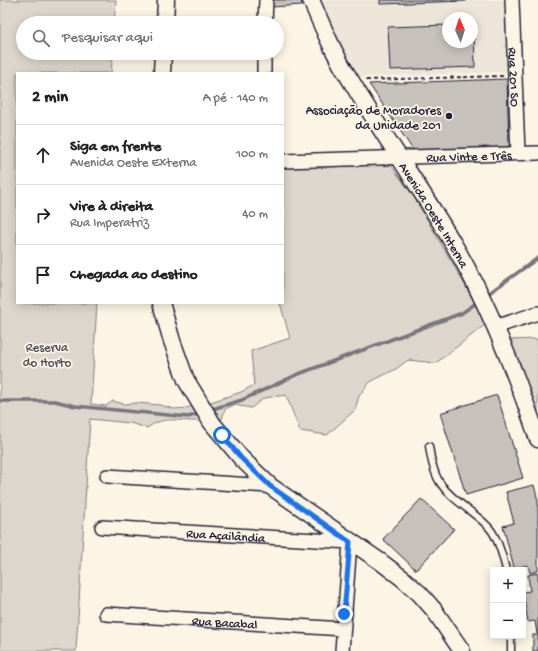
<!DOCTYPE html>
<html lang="pt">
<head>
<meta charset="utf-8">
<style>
  :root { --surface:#fff; --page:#f6f6f6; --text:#202124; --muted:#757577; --line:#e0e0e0 }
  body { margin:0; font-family:"Gochi Hand",sans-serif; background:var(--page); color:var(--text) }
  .controls { position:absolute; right:12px; bottom:12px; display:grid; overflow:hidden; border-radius:0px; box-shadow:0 2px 10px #0003 }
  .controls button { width:36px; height:36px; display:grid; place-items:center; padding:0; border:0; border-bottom:1px solid var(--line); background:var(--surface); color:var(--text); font:20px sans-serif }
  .compass { position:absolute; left:442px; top:12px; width:36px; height:36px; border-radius:50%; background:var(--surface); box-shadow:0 2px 10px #0003; rotate:357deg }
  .stop { position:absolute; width:12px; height:12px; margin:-9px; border:3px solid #1a73e8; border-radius:50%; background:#fff }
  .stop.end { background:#1a73e8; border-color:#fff; box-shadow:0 1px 4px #0008 }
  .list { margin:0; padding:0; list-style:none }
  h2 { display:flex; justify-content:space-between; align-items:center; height:52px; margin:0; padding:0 16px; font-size:17px }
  h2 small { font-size:13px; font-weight:400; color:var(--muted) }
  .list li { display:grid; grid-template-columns:26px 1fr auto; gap:12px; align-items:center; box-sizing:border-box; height:60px; padding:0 16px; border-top:1px solid var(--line) }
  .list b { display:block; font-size:15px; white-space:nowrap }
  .list p { margin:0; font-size:13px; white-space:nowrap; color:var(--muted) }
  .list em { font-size:13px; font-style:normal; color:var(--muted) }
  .icon { flex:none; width:22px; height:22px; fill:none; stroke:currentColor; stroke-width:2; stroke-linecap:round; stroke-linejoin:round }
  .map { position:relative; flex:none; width:538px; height:651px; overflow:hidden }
  .search { position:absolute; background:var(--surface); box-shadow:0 2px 10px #0003; left:16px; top:16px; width:268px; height:44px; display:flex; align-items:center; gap:10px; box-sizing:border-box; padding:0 14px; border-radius:22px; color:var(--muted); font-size:15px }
  .panel { position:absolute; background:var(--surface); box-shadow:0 2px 10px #0003; left:16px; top:72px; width:268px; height:232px; border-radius:0px }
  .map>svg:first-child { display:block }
</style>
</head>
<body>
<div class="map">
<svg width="538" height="651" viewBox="0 0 538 651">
  <rect width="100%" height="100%" fill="#fcf5e5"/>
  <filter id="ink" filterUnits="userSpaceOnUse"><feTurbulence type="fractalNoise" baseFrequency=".025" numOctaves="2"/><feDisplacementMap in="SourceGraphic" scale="8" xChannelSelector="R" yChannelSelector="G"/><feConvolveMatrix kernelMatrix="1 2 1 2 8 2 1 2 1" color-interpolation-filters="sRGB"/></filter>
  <g filter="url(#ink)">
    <!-- built -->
    <path fill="#ece5d8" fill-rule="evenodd" d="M319,0H505L509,72L355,77L328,24ZM448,18H472V42H448Z"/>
    <!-- green -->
    <g fill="#dcd6cc" stroke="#7f7c84">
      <path d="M0,0H116L114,23H23V53H113L111,73H17V303H97L91,404L106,406L113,401L124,404L137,403L160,405L174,409L186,408L214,401L241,392L254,385L251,351L290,338L280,303H283V168L390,164L414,197L465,285L486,324L436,363L408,360L396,369L370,382L359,396L355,410L327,435L300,431L286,395L264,398L251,408L234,405L225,409L222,419C211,420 200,421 190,421C171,420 163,417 147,428L130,423L90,419L76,651H0Z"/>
      <polygon points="538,339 538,416 529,390 508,340"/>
    </g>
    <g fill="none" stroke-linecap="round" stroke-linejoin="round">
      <!-- stream -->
      <g stroke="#78757e" stroke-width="3.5">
        <polyline points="485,296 538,258"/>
        <polyline points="0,401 55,401 75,406 188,417 202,413"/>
        <polyline points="209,410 242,400 296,375 462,313 479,301"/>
      </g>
    </g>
    <!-- building -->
    <g fill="#c6c1bb" stroke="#22223b">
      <polygon points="271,0 301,0 302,5 271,7"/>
      <polygon points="380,0 466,0 466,1 380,4"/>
      <polygon points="448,25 448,42 472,42 472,25 474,25 475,67 390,70 388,27"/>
      <polygon points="507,79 509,147 413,150 369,84"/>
      <polygon points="497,395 523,478 466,495 440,413"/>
      <polygon points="534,485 538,501 538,571 530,573 528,565 514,568 503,526 514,523 506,492"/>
      <polygon points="421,499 454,529 416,570 383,539"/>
      <polygon points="538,573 538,634 537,634 535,621 528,622 523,592 530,591 528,575"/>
      <rect x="533" y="635" width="5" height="16"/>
    </g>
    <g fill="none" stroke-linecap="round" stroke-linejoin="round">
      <defs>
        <g id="service">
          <path d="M429,446C434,483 442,489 470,511C477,517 485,522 491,530C499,541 503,557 506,570"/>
          <polyline points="511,636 511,651"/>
        </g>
        <g id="minor">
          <path id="s1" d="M512,0L518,153"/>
          <polyline points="265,23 266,0"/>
          <polyline points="264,73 264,53"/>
          <path id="s2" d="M283,161L538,153"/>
          <polyline points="495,327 538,313"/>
          <polyline points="107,476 270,486"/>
          <path id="s3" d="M102,527L350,542L342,651"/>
          <path id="s4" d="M106,614L343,629"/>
        </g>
        <g id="tertiary">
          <path id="s5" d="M311,0C323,28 335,56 351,81C384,137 422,189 454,245C489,304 516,374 538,439"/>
          <polyline points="165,23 166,0"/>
          <polyline points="162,73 163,53"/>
          <polyline points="161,303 172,341 186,380 212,423 242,459 270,486 381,562 402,578 420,594 434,610 462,651"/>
        </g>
      </defs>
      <!-- service casing -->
      <use href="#service" stroke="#22223b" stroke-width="9"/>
      <!-- minor casing -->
      <use href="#minor" stroke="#22223b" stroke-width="16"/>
      <!-- tertiary casing -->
      <use href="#tertiary" stroke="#22223b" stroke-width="19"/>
      <!-- path -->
      <polyline stroke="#22223b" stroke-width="2" stroke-dasharray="4 3" stroke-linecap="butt" points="366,80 503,76"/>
      <!-- service -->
      <use href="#service" stroke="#fcf5e5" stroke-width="6"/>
      <!-- minor -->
      <use href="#minor" stroke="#fcf5e5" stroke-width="13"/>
      <!-- tertiary -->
      <use href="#tertiary" stroke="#fcf5e5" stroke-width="16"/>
    </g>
  </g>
  <g fill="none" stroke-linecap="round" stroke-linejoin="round" filter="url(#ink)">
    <!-- route -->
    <polyline stroke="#1a73e8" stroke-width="5" points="222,435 242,459 270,486 350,542 344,614"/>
  </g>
  <!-- markers -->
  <circle fill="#22223b" stroke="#fcf5e5" stroke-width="1.5" cx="449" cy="116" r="4"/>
  <g text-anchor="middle" stroke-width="3.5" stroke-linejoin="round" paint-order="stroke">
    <!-- street labels -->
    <g font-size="13" fill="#22223b" stroke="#fcf5e5">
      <text dy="5" stroke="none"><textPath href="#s1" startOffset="77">Rua 201 SO</textPath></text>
      <text dy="5" stroke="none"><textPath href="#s2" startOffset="186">Rua Vinte e Três</textPath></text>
      <text dy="5" stroke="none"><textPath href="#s5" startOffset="248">Avenida Oeste Interna</textPath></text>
      <text dy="5" stroke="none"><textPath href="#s3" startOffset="124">Rua Açailândia</textPath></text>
      <text dy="5" stroke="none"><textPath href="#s4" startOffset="119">Rua Bacabal</textPath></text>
    </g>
    <!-- poi labels -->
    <g font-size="13" fill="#22223b" stroke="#fcf5e5" text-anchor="end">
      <text x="441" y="114">Associação de Moradores<tspan x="441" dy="15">da Unidade 201</tspan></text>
    </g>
    <!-- park labels -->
    <g font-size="13" fill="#504f5f" stroke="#fcf5e5">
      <text x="47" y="351">Reserva<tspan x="47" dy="15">do Horto</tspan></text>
    </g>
  </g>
</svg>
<div class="controls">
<button>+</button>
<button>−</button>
</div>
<svg class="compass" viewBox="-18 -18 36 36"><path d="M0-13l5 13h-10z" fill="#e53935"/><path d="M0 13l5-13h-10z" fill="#757577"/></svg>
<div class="stop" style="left:222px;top:435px"></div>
<div class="stop end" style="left:344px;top:614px"></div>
<div class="search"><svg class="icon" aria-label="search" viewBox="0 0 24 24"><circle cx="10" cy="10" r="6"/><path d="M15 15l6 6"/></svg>Pesquisar aqui</div>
<section class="panel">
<h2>2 min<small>A pé · 140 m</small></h2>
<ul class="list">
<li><svg class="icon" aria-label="ahead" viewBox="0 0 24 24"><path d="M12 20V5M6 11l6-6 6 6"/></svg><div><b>Siga em frente</b><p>Avenida Oeste Externa</p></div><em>100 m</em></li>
<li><svg class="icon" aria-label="right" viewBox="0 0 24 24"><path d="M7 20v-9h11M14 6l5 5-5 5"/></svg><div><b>Vire à direita</b><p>Rua Imperatriz</p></div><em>40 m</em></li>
<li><svg class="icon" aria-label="arrive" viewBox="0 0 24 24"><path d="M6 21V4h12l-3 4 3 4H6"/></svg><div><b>Chegada ao destino</b></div></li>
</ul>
</section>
</div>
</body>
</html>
